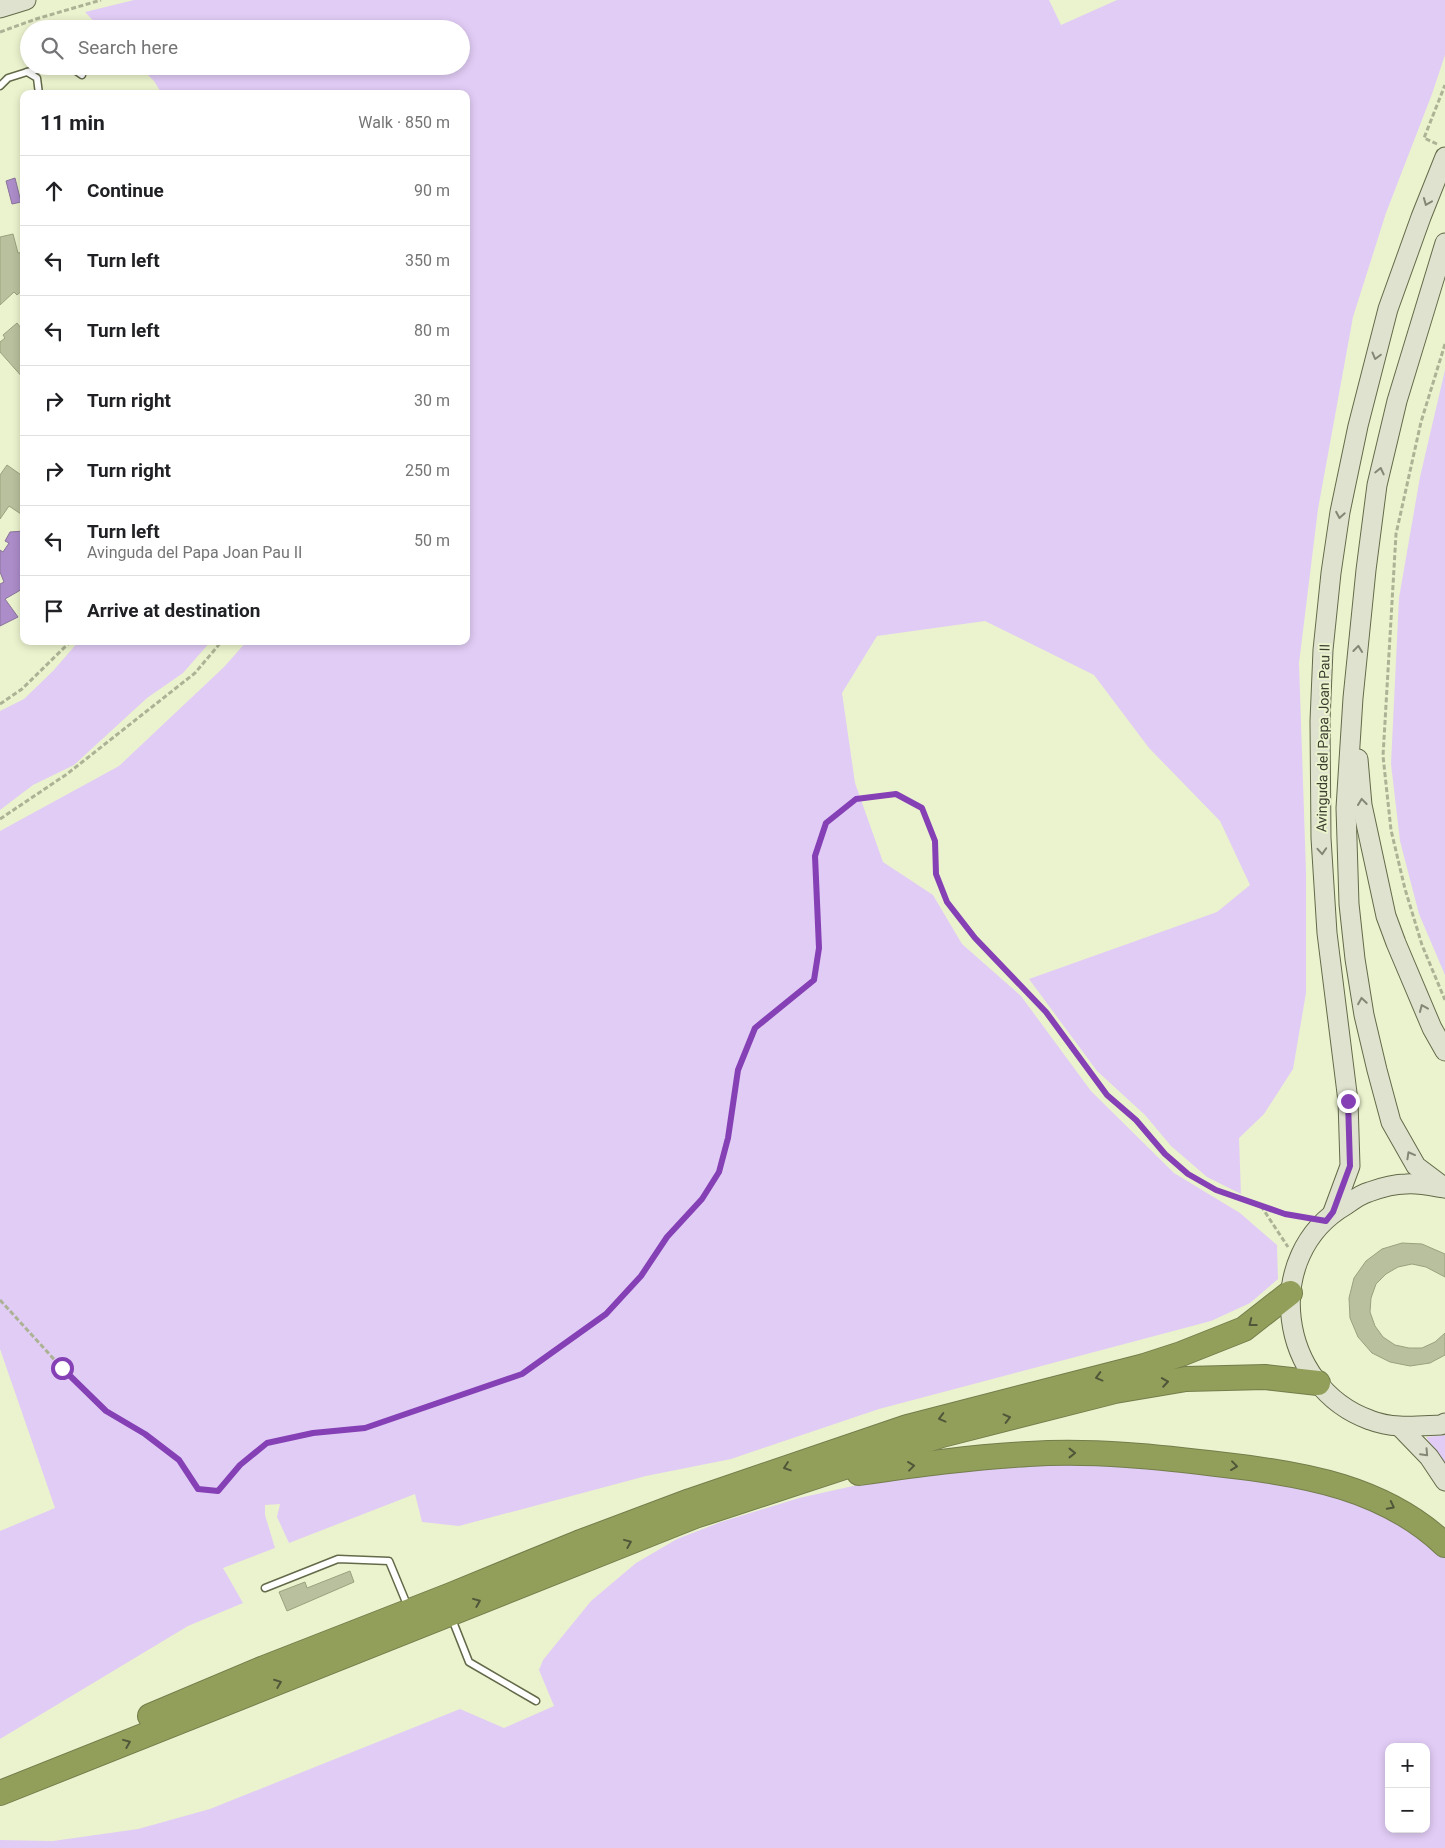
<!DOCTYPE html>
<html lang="en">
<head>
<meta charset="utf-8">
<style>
  :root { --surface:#fff; --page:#f2f2f2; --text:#202124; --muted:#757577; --line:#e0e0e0 }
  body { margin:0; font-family:Roboto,sans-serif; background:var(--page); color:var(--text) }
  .controls { position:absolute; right:15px; bottom:15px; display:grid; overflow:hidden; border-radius:10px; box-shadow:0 2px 8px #0003 }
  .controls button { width:45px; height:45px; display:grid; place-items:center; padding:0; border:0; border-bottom:1px solid var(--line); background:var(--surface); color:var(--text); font:25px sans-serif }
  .stop { position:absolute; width:15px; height:15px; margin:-11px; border:4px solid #8440b4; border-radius:50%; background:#fff }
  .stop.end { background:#8440b4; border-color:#fff; box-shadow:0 1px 5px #0008 }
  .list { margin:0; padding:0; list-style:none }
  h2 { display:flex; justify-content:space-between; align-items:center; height:65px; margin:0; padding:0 20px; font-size:21px }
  h2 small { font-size:16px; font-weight:400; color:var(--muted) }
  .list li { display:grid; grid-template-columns:32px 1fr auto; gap:15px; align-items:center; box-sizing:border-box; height:70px; padding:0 20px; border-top:1px solid var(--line) }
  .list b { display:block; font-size:19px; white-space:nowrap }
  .list p { margin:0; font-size:16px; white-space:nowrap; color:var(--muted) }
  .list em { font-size:16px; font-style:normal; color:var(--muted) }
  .icon { flex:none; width:28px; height:28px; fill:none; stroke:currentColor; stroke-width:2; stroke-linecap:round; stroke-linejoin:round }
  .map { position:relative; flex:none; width:1445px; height:1848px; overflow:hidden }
  .search { position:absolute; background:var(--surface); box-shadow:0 2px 8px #0003; left:20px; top:20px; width:450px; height:55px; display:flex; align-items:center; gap:12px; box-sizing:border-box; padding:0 18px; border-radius:28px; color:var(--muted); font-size:19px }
  .panel { position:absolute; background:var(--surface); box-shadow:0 2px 8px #0003; left:20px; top:90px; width:450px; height:555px; border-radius:10px }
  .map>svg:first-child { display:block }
</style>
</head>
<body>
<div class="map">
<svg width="1445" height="1848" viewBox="0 0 1445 1848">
  <rect width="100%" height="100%" fill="#ebf3ce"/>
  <!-- green -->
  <g fill="#e1ccf5" fill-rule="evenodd">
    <polygon points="134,0 1049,0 1061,25 1117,0 1445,0 1445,55 1432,94 1386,213 1353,317 1318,509 1299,663 1306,872 1306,993 1293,1069 1264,1114 1239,1138 1241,1194 1207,1177 1171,1146 1145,1115 1097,1071 1029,979 1217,912 1250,885 1220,821 1149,748 1094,675 985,621 877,636 842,693 855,783 883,862 933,895 962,944 1021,996 1091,1091 1174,1173 1240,1213 1277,1245 1278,1279 1250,1303 1211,1321 879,1409 731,1459 646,1476 459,1526 422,1522 415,1494 289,1543 277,1517 280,1504 265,1505 265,1515 275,1548 223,1568 243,1603 188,1626 0,1739 0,1531 55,1508 0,1349 0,831 119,766 224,667 247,641 466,641 466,94 162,94 154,81 139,66 461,66 461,29 101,29 85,12"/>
    <polygon points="1445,370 1445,975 1419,914 1400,841 1391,764 1399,598 1420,477"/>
    <polygon points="79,641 211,641 183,673 147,698 74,765 33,785 0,810 0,711 24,699 53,671"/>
    <polygon points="1445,1435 1445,1467 1426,1437"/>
    <path d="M1030,1462L1189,1468L1341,1495L1373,1507L1424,1537L1445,1558V1848H0V1840L53,1841L138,1829L210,1809L460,1709L504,1728L554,1706L539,1670L543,1660L591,1601L636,1563L677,1539L721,1522L799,1498L862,1484ZM1389,1747H1426V1829H1389Z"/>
  </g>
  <!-- water -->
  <g fill="#ac8cc9" stroke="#8a749a">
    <polygon points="15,178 21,202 12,204 6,181"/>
    <polygon points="24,531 24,550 21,551 24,556 24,588 5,599 18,617 0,626 0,584 4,582 0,572 0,550 3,552 9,543 5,541 10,532"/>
  </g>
  <!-- building -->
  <g fill="#b9c09d" stroke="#9aa17e">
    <polygon points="13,234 18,253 24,252 24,289 17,295 14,292 0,305 0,237"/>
    <polygon points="17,323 24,332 24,379 0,352 0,342 5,338 3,335"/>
    <polygon points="7,465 24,477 24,516 9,506 0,519 0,475"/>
    <polygon points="1402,1243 1422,1244 1445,1254 1445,1277 1426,1267 1412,1264 1398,1267 1386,1274 1376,1284 1371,1298 1370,1312 1375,1326 1383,1337 1395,1345 1409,1348 1422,1348 1435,1342 1445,1333 1445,1355 1430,1363 1410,1366 1390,1362 1372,1353 1358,1337 1350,1318 1349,1298 1354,1278 1366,1261 1382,1249"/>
    <polygon points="350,1571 354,1582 287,1611 279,1592 305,1582 307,1588"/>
  </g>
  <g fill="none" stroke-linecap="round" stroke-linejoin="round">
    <defs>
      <g id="lane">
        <polyline points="63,66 72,68 82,75"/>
        <polyline points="27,72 54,66"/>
        <polyline points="0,86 8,78 27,72 37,78 39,94"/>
        <polyline points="265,1588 338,1559 389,1561 408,1607"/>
        <polyline points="452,1619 469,1662 536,1701"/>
      </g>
      <g id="secondary">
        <polyline points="0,8 26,0"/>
        <polyline points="1358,759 1362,805 1386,916 1396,943 1432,1028 1445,1051"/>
        <path d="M1444,1188C1432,1186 1418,1183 1406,1184C1395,1184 1380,1188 1369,1192C1361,1194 1353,1200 1346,1205C1260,1255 1278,1387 1370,1420C1393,1429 1416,1426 1441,1425L1445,1423"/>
        <polyline points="1445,1188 1416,1166 1391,1122 1377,1070 1364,1015 1355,959 1349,904 1346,808 1353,698 1366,570 1377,485 1397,401 1445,243"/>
        <polyline points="1333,1212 1350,1166 1348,1101 1327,933 1321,838 1320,721 1323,650 1331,573 1340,512 1358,426 1388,309 1421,217 1445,157"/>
        <polyline points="1401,1428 1429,1457 1445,1481"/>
      </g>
      <g id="highway">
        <path d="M859,1473C915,1465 972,1457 1029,1454C1094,1450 1160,1457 1225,1465C1305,1474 1385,1488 1445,1545"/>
        <polyline points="150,1716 264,1668 451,1595 578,1543 690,1501 907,1427 1144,1366 1181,1354 1244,1329 1290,1293"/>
        <polyline points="0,1793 695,1516 942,1435 1115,1391 1186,1379 1265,1377 1318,1383"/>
      </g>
    </defs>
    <!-- lane casing -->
    <use href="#lane" stroke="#636a49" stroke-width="9"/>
    <!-- secondary casing -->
    <use href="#secondary" stroke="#636a49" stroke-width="21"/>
    <!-- highway casing -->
    <use href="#highway" stroke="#737d4b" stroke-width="26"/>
    <!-- path -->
    <g stroke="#acb295" stroke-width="3" stroke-dasharray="5 2.5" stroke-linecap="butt">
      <polyline points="0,32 36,19 101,0"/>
      <polyline points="1437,144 1424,138 1445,85"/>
      <polyline points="1445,344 1421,422 1396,534 1383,756 1391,830 1405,889 1422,945 1445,1000"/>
      <polyline points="0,704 22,689 71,641"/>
      <polyline points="0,819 67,774 195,673 222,641"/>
      <polyline points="1261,1206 1288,1247"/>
      <polyline points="0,1300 62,1368 106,1411 145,1434 179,1460 198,1489 218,1491 240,1465 267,1443 313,1433 365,1428 522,1374 606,1314 641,1276 667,1237 702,1199 719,1172 727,1138 738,1070 755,1028 814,980 819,948 815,855 826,823 856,799 896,794 922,808 935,841 936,874 947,902 975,938 1046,1013 1107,1095 1136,1120 1165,1154 1188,1174 1217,1190 1285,1214 1305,1217"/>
    </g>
    <!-- lane -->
    <use href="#lane" stroke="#fff" stroke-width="6"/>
    <!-- secondary -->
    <use href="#secondary" stroke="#dee2ce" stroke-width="19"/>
    <!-- highway -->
    <use href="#highway" stroke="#929f5a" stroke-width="24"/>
  </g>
  <!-- one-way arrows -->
  <defs><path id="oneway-chevron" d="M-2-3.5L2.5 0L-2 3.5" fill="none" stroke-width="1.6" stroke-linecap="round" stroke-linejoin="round" transform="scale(1.25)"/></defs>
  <g stroke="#848776">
    <use href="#oneway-chevron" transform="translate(1427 202) rotate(112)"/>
    <use href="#oneway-chevron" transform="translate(1376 356) rotate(105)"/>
    <use href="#oneway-chevron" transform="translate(1380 471) rotate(-77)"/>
    <use href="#oneway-chevron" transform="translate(1340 515) rotate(100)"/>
    <use href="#oneway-chevron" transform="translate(1358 649) rotate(-84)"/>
    <use href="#oneway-chevron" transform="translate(1362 802) rotate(-97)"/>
    <use href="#oneway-chevron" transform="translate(1322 851) rotate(86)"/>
    <use href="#oneway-chevron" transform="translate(1362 1001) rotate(-99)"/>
    <use href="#oneway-chevron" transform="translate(1423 1008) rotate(-113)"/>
    <use href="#oneway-chevron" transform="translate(1410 1155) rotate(-119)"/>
    <use href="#oneway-chevron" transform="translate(1425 1453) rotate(47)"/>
  </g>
  <g stroke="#505639">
    <use href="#oneway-chevron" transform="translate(1252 1323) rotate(142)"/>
    <use href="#oneway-chevron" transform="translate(1099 1377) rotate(165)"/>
    <use href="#oneway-chevron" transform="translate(1165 1382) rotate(-9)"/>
    <use href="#oneway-chevron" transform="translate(942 1418) rotate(165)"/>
    <use href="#oneway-chevron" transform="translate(1007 1418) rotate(-14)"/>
    <use href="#oneway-chevron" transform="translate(1072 1453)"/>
    <use href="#oneway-chevron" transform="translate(911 1466) rotate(-7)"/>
    <use href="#oneway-chevron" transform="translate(1234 1466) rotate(7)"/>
    <use href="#oneway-chevron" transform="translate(787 1467) rotate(161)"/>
    <use href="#oneway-chevron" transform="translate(1391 1506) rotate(27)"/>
    <use href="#oneway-chevron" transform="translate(628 1543) rotate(-22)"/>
    <use href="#oneway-chevron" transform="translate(477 1602) rotate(-22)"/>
    <use href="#oneway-chevron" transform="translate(278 1683) rotate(-21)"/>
    <use href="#oneway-chevron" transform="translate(127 1743) rotate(-22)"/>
  </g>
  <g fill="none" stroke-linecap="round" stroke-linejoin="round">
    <!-- route -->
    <polyline stroke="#8440b4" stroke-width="6" points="62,1368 106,1411 145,1434 179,1460 198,1489 218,1491 240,1465 267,1443 313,1433 365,1428 522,1374 606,1314 641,1276 667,1237 702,1199 719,1172 728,1138 738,1070 755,1028 814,980 819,948 815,856 826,823 856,799 896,794 922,808 935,841 936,874 947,902 975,938 1046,1012 1107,1095 1136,1120 1165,1154 1188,1174 1216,1190 1285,1214 1326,1221 1333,1212 1350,1166 1348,1101"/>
  </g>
  <g text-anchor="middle" stroke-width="4" stroke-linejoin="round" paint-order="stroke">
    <!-- street labels -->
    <g font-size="14" fill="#3a3d2e" stroke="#ebf3ce">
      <text transform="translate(1323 738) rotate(-89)" y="5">Avinguda del Papa Joan Pau II</text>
    </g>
  </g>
</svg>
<div class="controls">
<button>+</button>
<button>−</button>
</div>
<div class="stop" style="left:62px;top:1368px"></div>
<div class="stop end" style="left:1348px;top:1101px"></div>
<div class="search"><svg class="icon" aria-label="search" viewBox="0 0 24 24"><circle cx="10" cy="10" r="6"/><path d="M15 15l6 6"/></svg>Search here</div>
<section class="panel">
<h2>11 min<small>Walk · 850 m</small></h2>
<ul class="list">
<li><svg class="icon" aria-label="ahead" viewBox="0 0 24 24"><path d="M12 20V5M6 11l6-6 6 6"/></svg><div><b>Continue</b></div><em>90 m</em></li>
<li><svg class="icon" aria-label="left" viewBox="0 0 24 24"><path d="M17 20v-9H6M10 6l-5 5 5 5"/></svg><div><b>Turn left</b></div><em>350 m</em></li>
<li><svg class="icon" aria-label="left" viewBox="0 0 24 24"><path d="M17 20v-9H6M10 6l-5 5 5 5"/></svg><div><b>Turn left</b></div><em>80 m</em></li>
<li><svg class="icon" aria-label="right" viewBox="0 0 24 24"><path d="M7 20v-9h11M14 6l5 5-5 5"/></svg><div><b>Turn right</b></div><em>30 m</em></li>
<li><svg class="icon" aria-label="right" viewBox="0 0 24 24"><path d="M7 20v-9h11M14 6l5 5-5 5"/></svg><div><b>Turn right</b></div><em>250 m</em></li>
<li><svg class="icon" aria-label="left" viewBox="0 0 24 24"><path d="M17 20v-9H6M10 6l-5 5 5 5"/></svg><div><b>Turn left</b><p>Avinguda del Papa Joan Pau II</p></div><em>50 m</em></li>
<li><svg class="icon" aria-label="arrive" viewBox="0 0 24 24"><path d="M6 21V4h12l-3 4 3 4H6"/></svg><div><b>Arrive at destination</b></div></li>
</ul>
</section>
</div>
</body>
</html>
